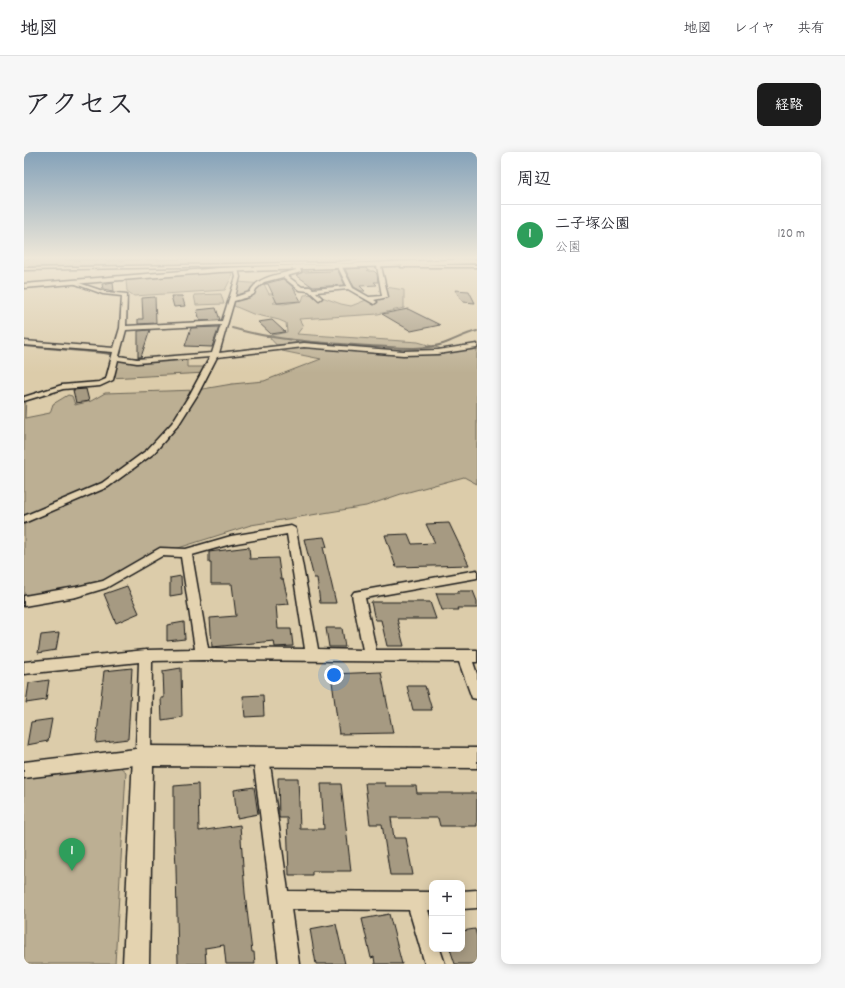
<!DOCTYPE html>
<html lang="ja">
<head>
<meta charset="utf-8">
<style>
  :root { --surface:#fff; --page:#f7f7f7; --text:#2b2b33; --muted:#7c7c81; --line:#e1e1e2; --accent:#1c1c1c }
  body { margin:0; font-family:Dekko,"Klee One",sans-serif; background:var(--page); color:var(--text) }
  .controls { position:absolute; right:12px; bottom:12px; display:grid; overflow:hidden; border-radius:8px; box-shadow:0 2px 10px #0003 }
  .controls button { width:36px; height:36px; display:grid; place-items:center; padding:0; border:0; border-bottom:1px solid var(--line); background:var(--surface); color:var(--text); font:20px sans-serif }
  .you { position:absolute; left:310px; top:523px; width:14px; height:14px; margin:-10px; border:3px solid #fff; border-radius:50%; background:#1a73e8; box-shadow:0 0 0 6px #1a73e833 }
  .badge { display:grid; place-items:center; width:26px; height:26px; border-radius:50%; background:var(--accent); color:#fff; font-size:13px; font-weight:700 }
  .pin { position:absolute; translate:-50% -33px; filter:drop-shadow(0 1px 2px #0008) }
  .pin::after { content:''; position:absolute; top:21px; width:14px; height:12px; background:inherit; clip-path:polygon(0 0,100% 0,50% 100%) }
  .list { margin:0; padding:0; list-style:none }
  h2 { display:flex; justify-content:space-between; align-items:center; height:52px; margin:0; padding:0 16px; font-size:17px }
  h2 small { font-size:13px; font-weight:400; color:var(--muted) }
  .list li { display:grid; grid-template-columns:26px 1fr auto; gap:12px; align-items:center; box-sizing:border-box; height:60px; padding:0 16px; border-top:1px solid var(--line) }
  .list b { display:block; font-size:15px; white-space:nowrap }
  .list p { margin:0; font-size:13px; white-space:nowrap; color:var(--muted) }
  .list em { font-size:13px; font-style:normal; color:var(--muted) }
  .map { position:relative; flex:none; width:453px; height:812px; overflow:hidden; border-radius:8px }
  header { display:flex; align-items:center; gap:24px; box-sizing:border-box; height:56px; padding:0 20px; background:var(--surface); border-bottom:1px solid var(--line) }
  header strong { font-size:19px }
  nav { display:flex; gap:22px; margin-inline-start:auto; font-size:14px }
  .intro { display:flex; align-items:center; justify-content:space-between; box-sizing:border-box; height:96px; padding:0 24px }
  h1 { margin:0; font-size:28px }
  .button { padding:10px 18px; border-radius:8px; background:var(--accent); color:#fff; font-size:14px; font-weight:700 }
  main { display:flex; gap:24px; padding:0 24px }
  aside { flex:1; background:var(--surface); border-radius:8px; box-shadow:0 2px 10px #0003 }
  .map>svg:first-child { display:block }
</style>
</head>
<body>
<header>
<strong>地図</strong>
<nav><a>地図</a><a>レイヤ</a><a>共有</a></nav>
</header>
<div class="intro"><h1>アクセス</h1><a class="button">経路</a></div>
<main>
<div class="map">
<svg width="453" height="812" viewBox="0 0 453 812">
  <rect width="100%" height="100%" fill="#dcccaa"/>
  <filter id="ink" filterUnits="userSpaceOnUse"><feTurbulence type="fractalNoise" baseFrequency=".025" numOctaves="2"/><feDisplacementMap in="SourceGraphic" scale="8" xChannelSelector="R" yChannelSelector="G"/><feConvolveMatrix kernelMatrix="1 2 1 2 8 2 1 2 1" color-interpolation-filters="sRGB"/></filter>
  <g filter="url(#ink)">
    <!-- green -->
    <g fill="#bcaf93" stroke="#6c6658">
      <polygon points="0,107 387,107 312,111 0,116"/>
      <polygon points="196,120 208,120 207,126 201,138 110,144 103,139 102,128"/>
      <polygon points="287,128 293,138 277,137 266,139 249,151 260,152 278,149 280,143 290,142 317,152 327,154 345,147 361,145 359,136 362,135 380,138 380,156 354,162 275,167 279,174 273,182 394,190 425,199 453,195 453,332 440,325 377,342 342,354 227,373 129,404 66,436 0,447 0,247 2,246 1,266 26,261 29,252 44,243 48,244 51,253 67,249 81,241 173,238 208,232 240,229 297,207 258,199 244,184 263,180 262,171 255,168 229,162 210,154 209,149 220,145 210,147 213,130 240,132 245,142 259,141 259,137 286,133"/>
      <polygon points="197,142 200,152 172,153 170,143"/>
      <polygon points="94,206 110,209 163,206 163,215 185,215 182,221 85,226"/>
      <polygon points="96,615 102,620 91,812 0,812 0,626"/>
    </g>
    <!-- water -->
    <polygon fill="#908672" stroke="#625c50" points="0,107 173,107 82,109"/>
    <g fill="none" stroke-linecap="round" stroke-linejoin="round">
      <!-- stream -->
      <g stroke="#625c50" stroke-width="2">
        <path d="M208,176C253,189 300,191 346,194C369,195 397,199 419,192C431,188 440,182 453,179"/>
        <polyline points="0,194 80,201 102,205"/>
        <polyline points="192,201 282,190"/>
        <polyline points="108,206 124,206"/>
      </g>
    </g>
    <!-- building -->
    <g fill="#a69a82" stroke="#1c1c1c">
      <polygon points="342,116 344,119 350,119 353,122 354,130 350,130 353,133 336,134 341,139 337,139 330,135 321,117"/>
      <polygon points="313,117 321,133 289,135 272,123 278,120 308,119 307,118"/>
      <polygon points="259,127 268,134 277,149 253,151 244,132 240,132"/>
      <polygon points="89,130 90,139 79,137 78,132"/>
      <polygon points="431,138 445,139 451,151 439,150"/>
      <polygon points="147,144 158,144 161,154 150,155"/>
      <polygon points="131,145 132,171 114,172 114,167 119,167 118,146"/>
      <polygon points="192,156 196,168 176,169 173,158"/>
      <polygon points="384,157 416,173 387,179 358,162"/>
      <polygon points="248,168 261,180 247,182 234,170"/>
      <polygon points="195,175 188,195 161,194 167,176"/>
      <polygon points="126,178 117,205 114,205 114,179"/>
      <polygon points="62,237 65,249 52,251 49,238"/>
      <polygon points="425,371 445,413 372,415 361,383 384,382 388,392 411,391 402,372"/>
      <polygon points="300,385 303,395 299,395 312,451 296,451 293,426 290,426 280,387"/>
      <polygon points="225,395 226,407 254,406 257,427 259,427 265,452 252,453 254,477 267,477 269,494 251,495 250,489 188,495 186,466 212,464 208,432 187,432 187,411 185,411 185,400"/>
      <polygon points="157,424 158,442 146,444 146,426"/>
      <polygon points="103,434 115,461 92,471 80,442"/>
      <polygon points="434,439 449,439 453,449 453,456 433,456 434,458 418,458 412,441 435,441"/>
      <polygon points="347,450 406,450 412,467 373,467 380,494 363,494 357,468 351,468"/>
      <polygon points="160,470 161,487 143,489 143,473"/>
      <polygon points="302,476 318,476 321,495 305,495"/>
      <polygon points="35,481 32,498 14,501 17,483"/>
      <polygon points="108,516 104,587 72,591 80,519"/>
      <polygon points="157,516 158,565 138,568 137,546 140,546 139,519"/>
      <polygon points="357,520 369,581 315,582 307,522"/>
      <polygon points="25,528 22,548 2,551 5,531"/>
      <polygon points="383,534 401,534 408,558 389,558"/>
      <polygon points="239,543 240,564 221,565 219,544"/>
      <polygon points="28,567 24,589 3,593 7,570"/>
      <polygon points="254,626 274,626 276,677 300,677 297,632 317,632 327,719 288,719 288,723 265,723 263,666 255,666"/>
      <polygon points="341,631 361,631 361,634 392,634 393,641 453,641 453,674 416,674 414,666 367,666 370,686 382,686 389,723 366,723 358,672 346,672"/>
      <polygon points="174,632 175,679 216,673 221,741 228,800 230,800 231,812 202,812 200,793 181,796 182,812 154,812 152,715 150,677 150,634"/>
      <polygon points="230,635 234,662 213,666 210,638"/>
      <polygon points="365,762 378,812 351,812 350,805 347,806 338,767"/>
      <polygon points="312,772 321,812 292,812 286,777"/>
      <polygon points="451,777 453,785 453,812 431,812 426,797 438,797 438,779"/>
    </g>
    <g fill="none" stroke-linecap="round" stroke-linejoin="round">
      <defs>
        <g id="minor">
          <polygon points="358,107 391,107 309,112 0,118 0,116 309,110"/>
          <path d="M355,113L357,114L364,145L350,148L353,150L350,152L324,137L292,140L298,146L295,148L285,139L275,138L259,125L240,130L232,137L230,142L225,145L210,149L195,201L280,191L379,199L414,198L453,192V196L414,202L379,203L280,195L193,205L174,242L155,272L129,302L84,335L0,371V364L78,331L123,298L148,271L166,242L186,205L113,211L94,208L89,228L76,234L39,237L0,249V245L38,233L75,230L82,227L89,200L0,193V189L90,196L96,176L98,144L79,142L49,131V129L82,140L103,142L102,174L198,169L212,125L210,117H214L216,125L211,145L226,140C233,124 257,122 272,118V116L274,115L276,116L277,120L263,124L278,135H286L289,137L323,134L314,115L316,114L318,115L329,136L345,145L358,144L353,114ZM197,173L188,201L113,207L95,204L102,178Z"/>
          <polygon points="379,113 453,113 453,115 377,115"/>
          <path d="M267,374L271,376L272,378L294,497L339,498L328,443L330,440L453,418V426L341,446L352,498H453V510H449L453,522V547L448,546L435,510L178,508L128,509L127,604L124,609L119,612L0,626V610L112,597L115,510L0,522V510L122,498L171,497L157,405L138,404L82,436L52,445L0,454V444L52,435L79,429L136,396L162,397L207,384ZM263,382L281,497L184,496L168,403L207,392Z"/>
          <polygon points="237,597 242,600 245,605 264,739 408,740 408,758 404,758 408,771 408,797 416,797 421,812 401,812 385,758 267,757 275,812 255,812 229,605 232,600"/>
          <polygon points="453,738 453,756 438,757 438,739"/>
        </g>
        <g id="tertiary">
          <polygon points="453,107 453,111 195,120 0,136 0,132 195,116"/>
          <polygon points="119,594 453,596 453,616 129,614 125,812 99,812 109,604 112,597"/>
        </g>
      </defs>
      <!-- minor casing -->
      <use href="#minor" stroke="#1c1c1c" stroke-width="3"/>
      <!-- tertiary casing -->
      <use href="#tertiary" stroke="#1c1c1c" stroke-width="3"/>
      <!-- minor -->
      <use href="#minor" fill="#e4d3b0" fill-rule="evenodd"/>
      <!-- tertiary -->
      <use href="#tertiary" fill="#e4d3b0" fill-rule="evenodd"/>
    </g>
  </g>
  <!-- sky -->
  <linearGradient id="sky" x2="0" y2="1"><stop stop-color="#85a2b9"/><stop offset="0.48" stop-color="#efe8d9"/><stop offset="1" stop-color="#efe8d9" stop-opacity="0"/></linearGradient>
  <rect width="453" height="221" fill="url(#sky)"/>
</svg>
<div class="controls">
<button>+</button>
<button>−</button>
</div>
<div class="you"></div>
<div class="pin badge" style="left:48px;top:719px;background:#2e9e5b">1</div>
</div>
<aside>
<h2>周辺<small></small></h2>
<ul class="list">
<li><span class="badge" style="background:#2e9e5b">1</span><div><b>二子塚公園</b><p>公園</p></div><em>120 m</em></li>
</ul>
</aside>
</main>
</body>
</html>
